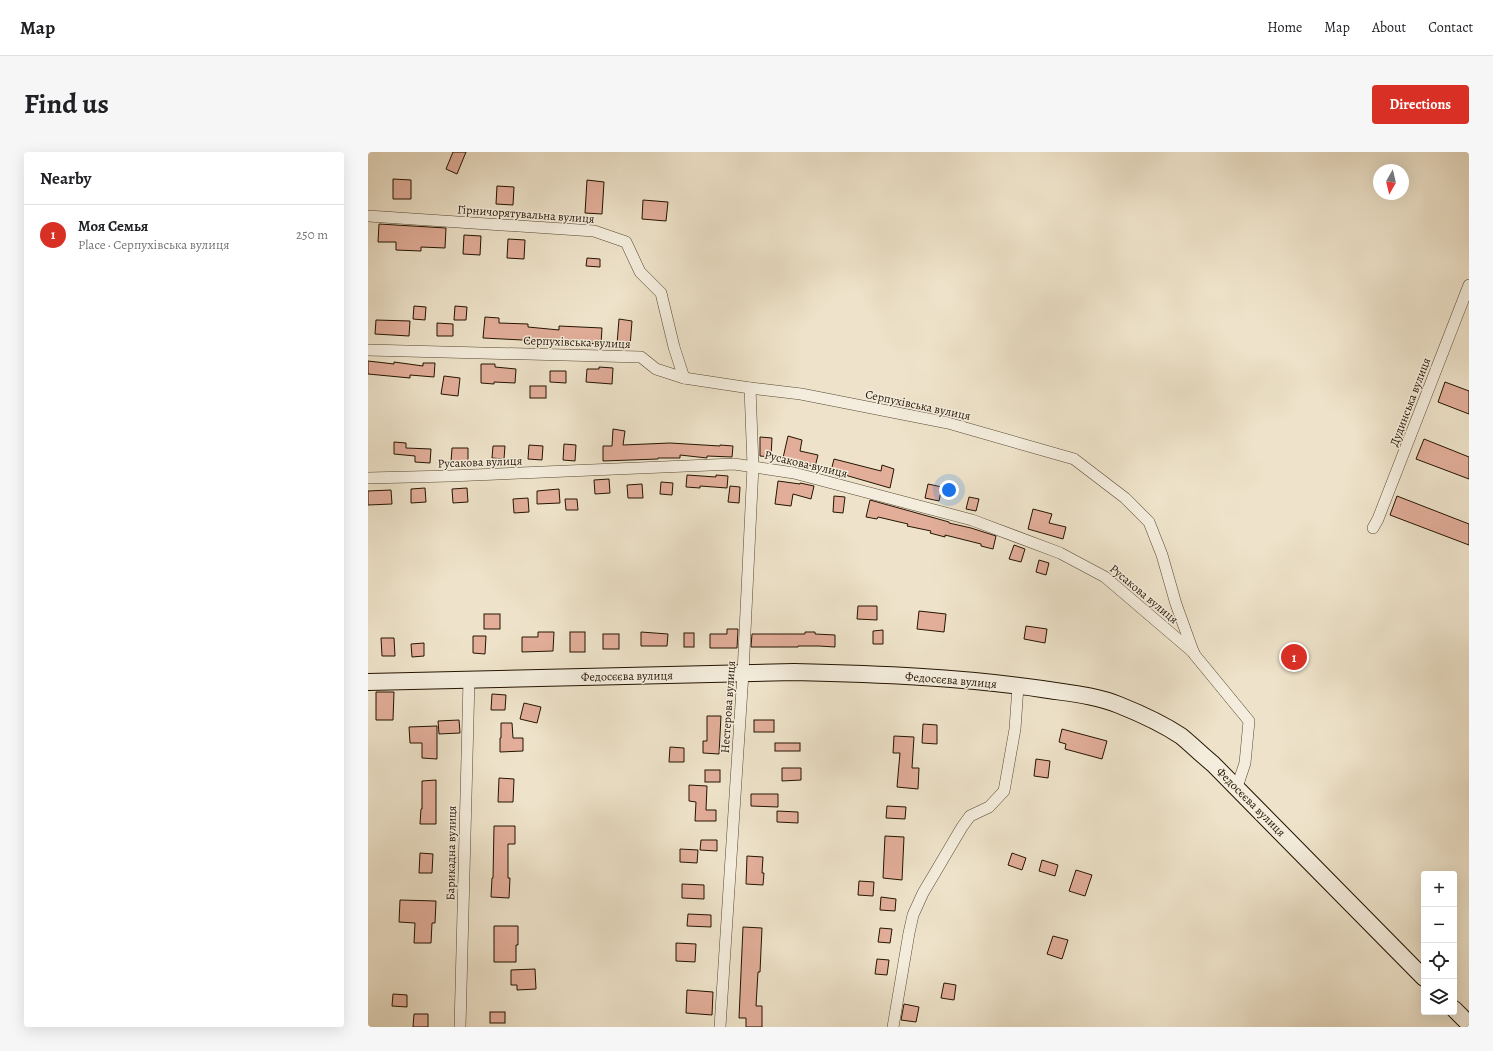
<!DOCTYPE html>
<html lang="en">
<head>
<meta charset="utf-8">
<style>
  :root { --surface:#fff; --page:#f6f6f6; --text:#202124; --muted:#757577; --line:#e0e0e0; --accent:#d93025 }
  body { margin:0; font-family:Alegreya,serif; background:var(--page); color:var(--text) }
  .controls { position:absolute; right:12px; bottom:12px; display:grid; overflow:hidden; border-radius:4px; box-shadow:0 4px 16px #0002 }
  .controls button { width:36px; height:36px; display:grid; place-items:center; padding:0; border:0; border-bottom:1px solid var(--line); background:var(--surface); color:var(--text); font:20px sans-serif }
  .compass { position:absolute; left:1005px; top:12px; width:36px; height:36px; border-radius:50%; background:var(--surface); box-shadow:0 4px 16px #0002; rotate:188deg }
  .you { position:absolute; left:581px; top:338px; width:14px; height:14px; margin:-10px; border:3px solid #fff; border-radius:50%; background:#1a73e8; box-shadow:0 0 0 6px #1a73e833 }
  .badge { display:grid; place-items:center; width:26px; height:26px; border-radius:50%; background:var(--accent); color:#fff; font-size:13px; font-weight:700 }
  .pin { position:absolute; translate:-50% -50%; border:2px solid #fff; box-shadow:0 1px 4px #0006 }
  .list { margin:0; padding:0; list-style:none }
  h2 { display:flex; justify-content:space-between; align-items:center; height:52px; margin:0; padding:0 16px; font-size:17px }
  h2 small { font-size:13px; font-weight:400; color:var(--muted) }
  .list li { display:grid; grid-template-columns:26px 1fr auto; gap:12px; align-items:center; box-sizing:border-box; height:60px; padding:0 16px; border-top:1px solid var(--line) }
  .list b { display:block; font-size:15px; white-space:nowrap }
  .list p { margin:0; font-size:13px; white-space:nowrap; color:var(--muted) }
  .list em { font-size:13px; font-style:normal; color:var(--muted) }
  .icon { flex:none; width:22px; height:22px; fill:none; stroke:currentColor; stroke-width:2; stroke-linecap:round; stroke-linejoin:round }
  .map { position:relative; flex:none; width:1101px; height:875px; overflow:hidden; border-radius:4px }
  header { display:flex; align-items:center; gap:24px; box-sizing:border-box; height:56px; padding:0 20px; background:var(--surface); border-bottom:1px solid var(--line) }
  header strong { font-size:19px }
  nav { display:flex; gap:22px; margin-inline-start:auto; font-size:14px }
  .intro { display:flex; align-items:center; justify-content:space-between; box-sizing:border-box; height:96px; padding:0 24px }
  h1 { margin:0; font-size:28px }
  .button { padding:10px 18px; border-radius:4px; background:var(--accent); color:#fff; font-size:14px; font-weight:700 }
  main { display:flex; gap:24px; padding:0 24px }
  aside { flex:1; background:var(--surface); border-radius:4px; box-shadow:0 4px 16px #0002 }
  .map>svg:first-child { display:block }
</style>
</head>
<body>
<header>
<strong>Map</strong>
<nav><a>Home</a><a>Map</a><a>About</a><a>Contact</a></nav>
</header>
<div class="intro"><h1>Find us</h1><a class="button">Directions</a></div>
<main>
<aside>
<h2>Nearby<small></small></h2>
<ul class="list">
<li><span class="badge">1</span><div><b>Моя Семья</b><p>Place · Серпухівська вулиця</p></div><em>250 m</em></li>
</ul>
</aside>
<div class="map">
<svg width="1101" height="875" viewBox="0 0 1101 875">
  <rect width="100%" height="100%" fill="#eee3ca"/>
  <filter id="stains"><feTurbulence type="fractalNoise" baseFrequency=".005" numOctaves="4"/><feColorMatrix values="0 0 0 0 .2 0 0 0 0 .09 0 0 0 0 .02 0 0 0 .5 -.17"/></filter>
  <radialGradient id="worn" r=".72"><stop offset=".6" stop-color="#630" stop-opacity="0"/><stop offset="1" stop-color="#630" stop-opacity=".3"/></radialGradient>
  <!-- building -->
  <g fill="#e2ae9a" stroke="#241400">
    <polygon points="85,0 98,0 89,22 78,17"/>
    <polygon points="25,27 43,28 43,47 25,47"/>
    <polygon points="219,28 236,30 234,62 217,61"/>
    <polygon points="129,34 146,35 145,53 128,52"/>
    <polygon points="275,48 300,50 298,69 274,67"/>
    <polygon points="11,72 78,76 77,96 53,95 53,99 28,98 28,90 10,90"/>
    <polygon points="96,83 113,84 112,103 95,102"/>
    <polygon points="140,87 157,88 156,107 139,106"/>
    <polygon points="219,106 232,107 232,115 218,114"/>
    <polygon points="46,154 58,155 57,168 45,167"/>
    <polygon points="87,154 99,155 98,168 86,168"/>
    <polygon points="117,165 131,166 131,171 160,172 160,175 191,178 191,174 234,176 233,192 115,186"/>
    <polygon points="251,167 264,169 262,194 249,192"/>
    <polygon points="8,168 42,169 41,184 7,182"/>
    <polygon points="69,171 85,172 85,184 69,184"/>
    <polygon points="0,209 26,212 26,210 55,214 55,211 67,211 66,225 42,223 42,226 0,222"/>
    <polygon points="113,212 127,212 127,215 148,217 147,231 126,230 126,232 113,231"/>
    <polygon points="231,215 245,216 244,232 218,230 219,217 231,217"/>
    <polygon points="182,219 198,219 198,231 182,230"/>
    <polygon points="76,224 92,226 90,244 73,242"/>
    <polygon points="1077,230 1101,239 1101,262 1070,250"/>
    <rect x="162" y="234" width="16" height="12"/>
    <polygon points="245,277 257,279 255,293 302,291 352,294 352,293 365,294 364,305 339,304 339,306 312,303 312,306 290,306 290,307 235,309 235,294 244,294"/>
    <polygon points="420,284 434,288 432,299 450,303 447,315 415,306"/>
    <polygon points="392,285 404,286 403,305 392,304"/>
    <polygon points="1056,287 1101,305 1101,327 1048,307"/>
    <polygon points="26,290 38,291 38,296 63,297 62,311 47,310 47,304 26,302"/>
    <polygon points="196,292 208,293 207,309 195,308"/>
    <polygon points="161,293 175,294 174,308 160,307"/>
    <polygon points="125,294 137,294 136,307 124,306"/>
    <polygon points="84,296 100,296 100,311 83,310"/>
    <polygon points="466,307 513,319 514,313 526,317 522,336 463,319"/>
    <polygon points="319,323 348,325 348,323 360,324 359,336 332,334 332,336 318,335"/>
    <polygon points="241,327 242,341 227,342 226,328"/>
    <polygon points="410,329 432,332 432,331 446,334 443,347 425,342 423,354 407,352"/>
    <polygon points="293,330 305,331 304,343 292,342"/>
    <polygon points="274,332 275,346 260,346 259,333"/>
    <polygon points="560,332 574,335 571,349 557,346"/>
    <polygon points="362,334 372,335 371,351 360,350"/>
    <polygon points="57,336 58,350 43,351 43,337"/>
    <polygon points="99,336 100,350 85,351 84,337"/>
    <polygon points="191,337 192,351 169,352 169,339"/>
    <polygon points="23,338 24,352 0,353 0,339"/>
    <polygon points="466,344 477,345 475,361 465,360"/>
    <polygon points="1029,344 1101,372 1101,393 1022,363"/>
    <polygon points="601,345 611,347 608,359 598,357"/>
    <polygon points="160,346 161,360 146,361 145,347"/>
    <polygon points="197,347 209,347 210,358 198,358"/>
    <polygon points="502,348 581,370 581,371 603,376 628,384 625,397 613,394 613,392 577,383 577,385 562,381 563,379 539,374 540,372 510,365 509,367 498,365"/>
    <polygon points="665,357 684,362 681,371 698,375 695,387 660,377"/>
    <polygon points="646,393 657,397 653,410 641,407"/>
    <polygon points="671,408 681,411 678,423 668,420"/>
    <polygon points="490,454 509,454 509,468 489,467"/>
    <polygon points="551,459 578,462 576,480 549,477"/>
    <rect x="116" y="462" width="16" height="15"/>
    <polygon points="658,474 679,477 677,491 656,487"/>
    <polygon points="359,477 370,477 369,496 342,496 342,482 359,482"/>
    <polygon points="515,478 515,492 505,492 505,479"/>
    <polygon points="170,480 186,480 185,499 154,500 154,485 170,485"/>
    <rect x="202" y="480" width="15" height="20"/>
    <polygon points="273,480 300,482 299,494 273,494"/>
    <polygon points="437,480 447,480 447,482 467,483 467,495 451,494 430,494 430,495 383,495 384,482 437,482"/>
    <rect x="316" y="481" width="10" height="14"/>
    <rect x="235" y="482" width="16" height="15"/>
    <polygon points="105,484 118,484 117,502 105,501"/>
    <polygon points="13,486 26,486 27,504 14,504"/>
    <polygon points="56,491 56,504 44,505 43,492"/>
    <polygon points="924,493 937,500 928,517 915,510"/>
    <polygon points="8,540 26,540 25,568 8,568"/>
    <polygon points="124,542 138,543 137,558 123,558"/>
    <polygon points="156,551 173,555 169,571 152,567"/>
    <polygon points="339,564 353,564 351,602 335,601 335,589 339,589"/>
    <polygon points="91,568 92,581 71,582 70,569"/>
    <rect x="386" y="568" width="20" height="12"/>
    <polygon points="133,571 144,571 145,586 155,586 155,599 132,600 132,586 133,586"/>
    <polygon points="555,572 569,573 569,592 554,591"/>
    <polygon points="69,574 69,607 54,606 54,591 42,591 41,575"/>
    <polygon points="694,577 739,589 734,607 697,597 698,592 691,590"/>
    <polygon points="526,584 546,585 544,616 551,616 550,637 529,635 532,601 525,601"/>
    <rect x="407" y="591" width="25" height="8"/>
    <polygon points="302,595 316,596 316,610 301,610"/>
    <polygon points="668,607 682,609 680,626 666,624"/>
    <polygon points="414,616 433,616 433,628 414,629"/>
    <rect x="337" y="618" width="15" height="12"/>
    <polygon points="131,626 146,627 145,650 130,650"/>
    <polygon points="68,628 68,672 52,672 53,657 54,657 54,629"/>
    <polygon points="321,633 339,634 338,658 348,658 348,669 327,669 328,650 321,649"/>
    <polygon points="383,642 410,642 410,655 383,654"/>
    <polygon points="519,654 538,655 537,667 518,666"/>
    <polygon points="409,659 430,660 430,671 409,670"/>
    <polygon points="126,674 147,674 147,692 140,692 140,726 142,726 141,746 123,745 124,726 125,726"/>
    <polygon points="517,684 536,685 534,728 515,726"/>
    <polygon points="333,688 349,688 349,699 332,698"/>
    <polygon points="312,697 330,698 329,711 312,710"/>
    <polygon points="52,701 65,702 64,721 51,721"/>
    <polygon points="644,701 658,706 654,718 640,713"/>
    <polygon points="379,704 395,705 394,721 396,721 395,733 378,732"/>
    <polygon points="674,708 690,713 687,724 671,719"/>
    <polygon points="708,718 724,723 717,744 701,739"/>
    <polygon points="491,729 506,730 505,744 490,743"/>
    <polygon points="314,732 336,733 336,747 314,746"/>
    <polygon points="513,745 528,747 527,759 512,758"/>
    <polygon points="32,748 68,749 67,771 64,771 63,791 46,791 47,771 31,770"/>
    <polygon points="320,762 343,763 343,775 319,774"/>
    <polygon points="126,774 150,774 150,793 148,793 148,810 126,810"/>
    <polygon points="375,775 394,776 392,820 390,820 388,854 394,854 394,875 378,875 378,866 371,866"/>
    <polygon points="512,776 524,777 522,791 510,790"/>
    <polygon points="685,784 700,788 694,807 679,802"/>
    <polygon points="308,791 328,792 327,810 308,809"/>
    <polygon points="509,807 521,808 519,823 507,822"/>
    <polygon points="167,817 168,837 149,838 149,833 143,833 143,818"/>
    <polygon points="576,831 588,833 586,848 573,846"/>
    <polygon points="319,838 345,840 344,863 318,861"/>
    <polygon points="25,842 39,843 39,855 24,854"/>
    <polygon points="536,852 551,855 548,870 533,868"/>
    <rect x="122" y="860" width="15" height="11"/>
    <polygon points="46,862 60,862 60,875 45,875"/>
  </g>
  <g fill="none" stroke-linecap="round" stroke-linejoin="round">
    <defs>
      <g id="minor">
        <polyline points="0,64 226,79 258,90 272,120 293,141 306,195 316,226"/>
        <polyline points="0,198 273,205 288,217 316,226 382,236 433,242 580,271 706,307 757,346 781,370 794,403 808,452 826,502 881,569 877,611 869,635"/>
        <polyline points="0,326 82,324 366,312 426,321 604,368 692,401 737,425 826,501"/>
        <polyline points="1005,376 1010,367 1101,133"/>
        <polyline points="92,875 101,528"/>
        <polyline points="352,875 375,521 385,314 382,236"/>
        <polyline points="525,875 541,781 545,763 555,741 594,675 602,664 621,655 636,639 647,577 650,534"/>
      </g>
      <g id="secondary">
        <path d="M0,530L426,520C509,522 592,525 674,537C699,541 727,543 751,553C771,561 795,572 813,584C824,593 834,603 845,612L1056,826"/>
        <polyline points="1086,857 1101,872"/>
      </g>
    </defs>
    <!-- minor casing -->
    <use href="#minor" stroke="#564832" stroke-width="12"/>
    <!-- secondary casing -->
    <use href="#secondary" stroke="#241400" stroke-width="18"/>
    <!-- minor -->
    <use href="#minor" stroke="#f4eddd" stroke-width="11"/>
    <!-- secondary -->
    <use href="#secondary" stroke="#f4eddd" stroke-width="16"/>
  </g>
  <g text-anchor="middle" stroke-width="3" stroke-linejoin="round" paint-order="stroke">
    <!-- street labels -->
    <g font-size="12" fill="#241400" stroke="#f4eddd">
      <text transform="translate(158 62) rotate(4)" y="4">Гірничорятувальна вулиця</text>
      <text transform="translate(209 190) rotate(2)" y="4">Серпухівська вулиця</text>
      <text transform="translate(1042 250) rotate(-69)" y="4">Дудинська вулиця</text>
      <text transform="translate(550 253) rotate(12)" y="4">Серпухівська вулиця</text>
      <text transform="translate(112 310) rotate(-2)" y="4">Русакова вулиця</text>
      <text transform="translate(438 312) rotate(13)" y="4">Русакова вулиця</text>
      <text transform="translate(776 442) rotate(40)" y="4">Русакова вулиця</text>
      <text transform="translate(259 524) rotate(-1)" y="4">Федосєєва вулиця</text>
      <text transform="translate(583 528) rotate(5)" y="4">Федосєєва вулиця</text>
      <text transform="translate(360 555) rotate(-86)" y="4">Нестерова вулиця</text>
      <text transform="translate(883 650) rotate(45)" y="4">Федосєєва вулиця</text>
      <text transform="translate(83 701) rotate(-89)" y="4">Барикадна вулиця</text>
    </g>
  </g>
  <rect width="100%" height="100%" filter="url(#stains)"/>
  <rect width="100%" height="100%" fill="url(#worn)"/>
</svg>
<div class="controls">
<button>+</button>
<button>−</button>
<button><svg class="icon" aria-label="locate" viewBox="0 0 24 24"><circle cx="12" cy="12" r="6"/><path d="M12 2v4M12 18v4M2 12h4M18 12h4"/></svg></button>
<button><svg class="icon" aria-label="layers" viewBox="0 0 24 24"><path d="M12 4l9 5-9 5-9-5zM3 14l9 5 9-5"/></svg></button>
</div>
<svg class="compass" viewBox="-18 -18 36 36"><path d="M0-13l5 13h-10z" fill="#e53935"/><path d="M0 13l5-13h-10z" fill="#757577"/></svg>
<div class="you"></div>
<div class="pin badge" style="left:926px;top:505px">1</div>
</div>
</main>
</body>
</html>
